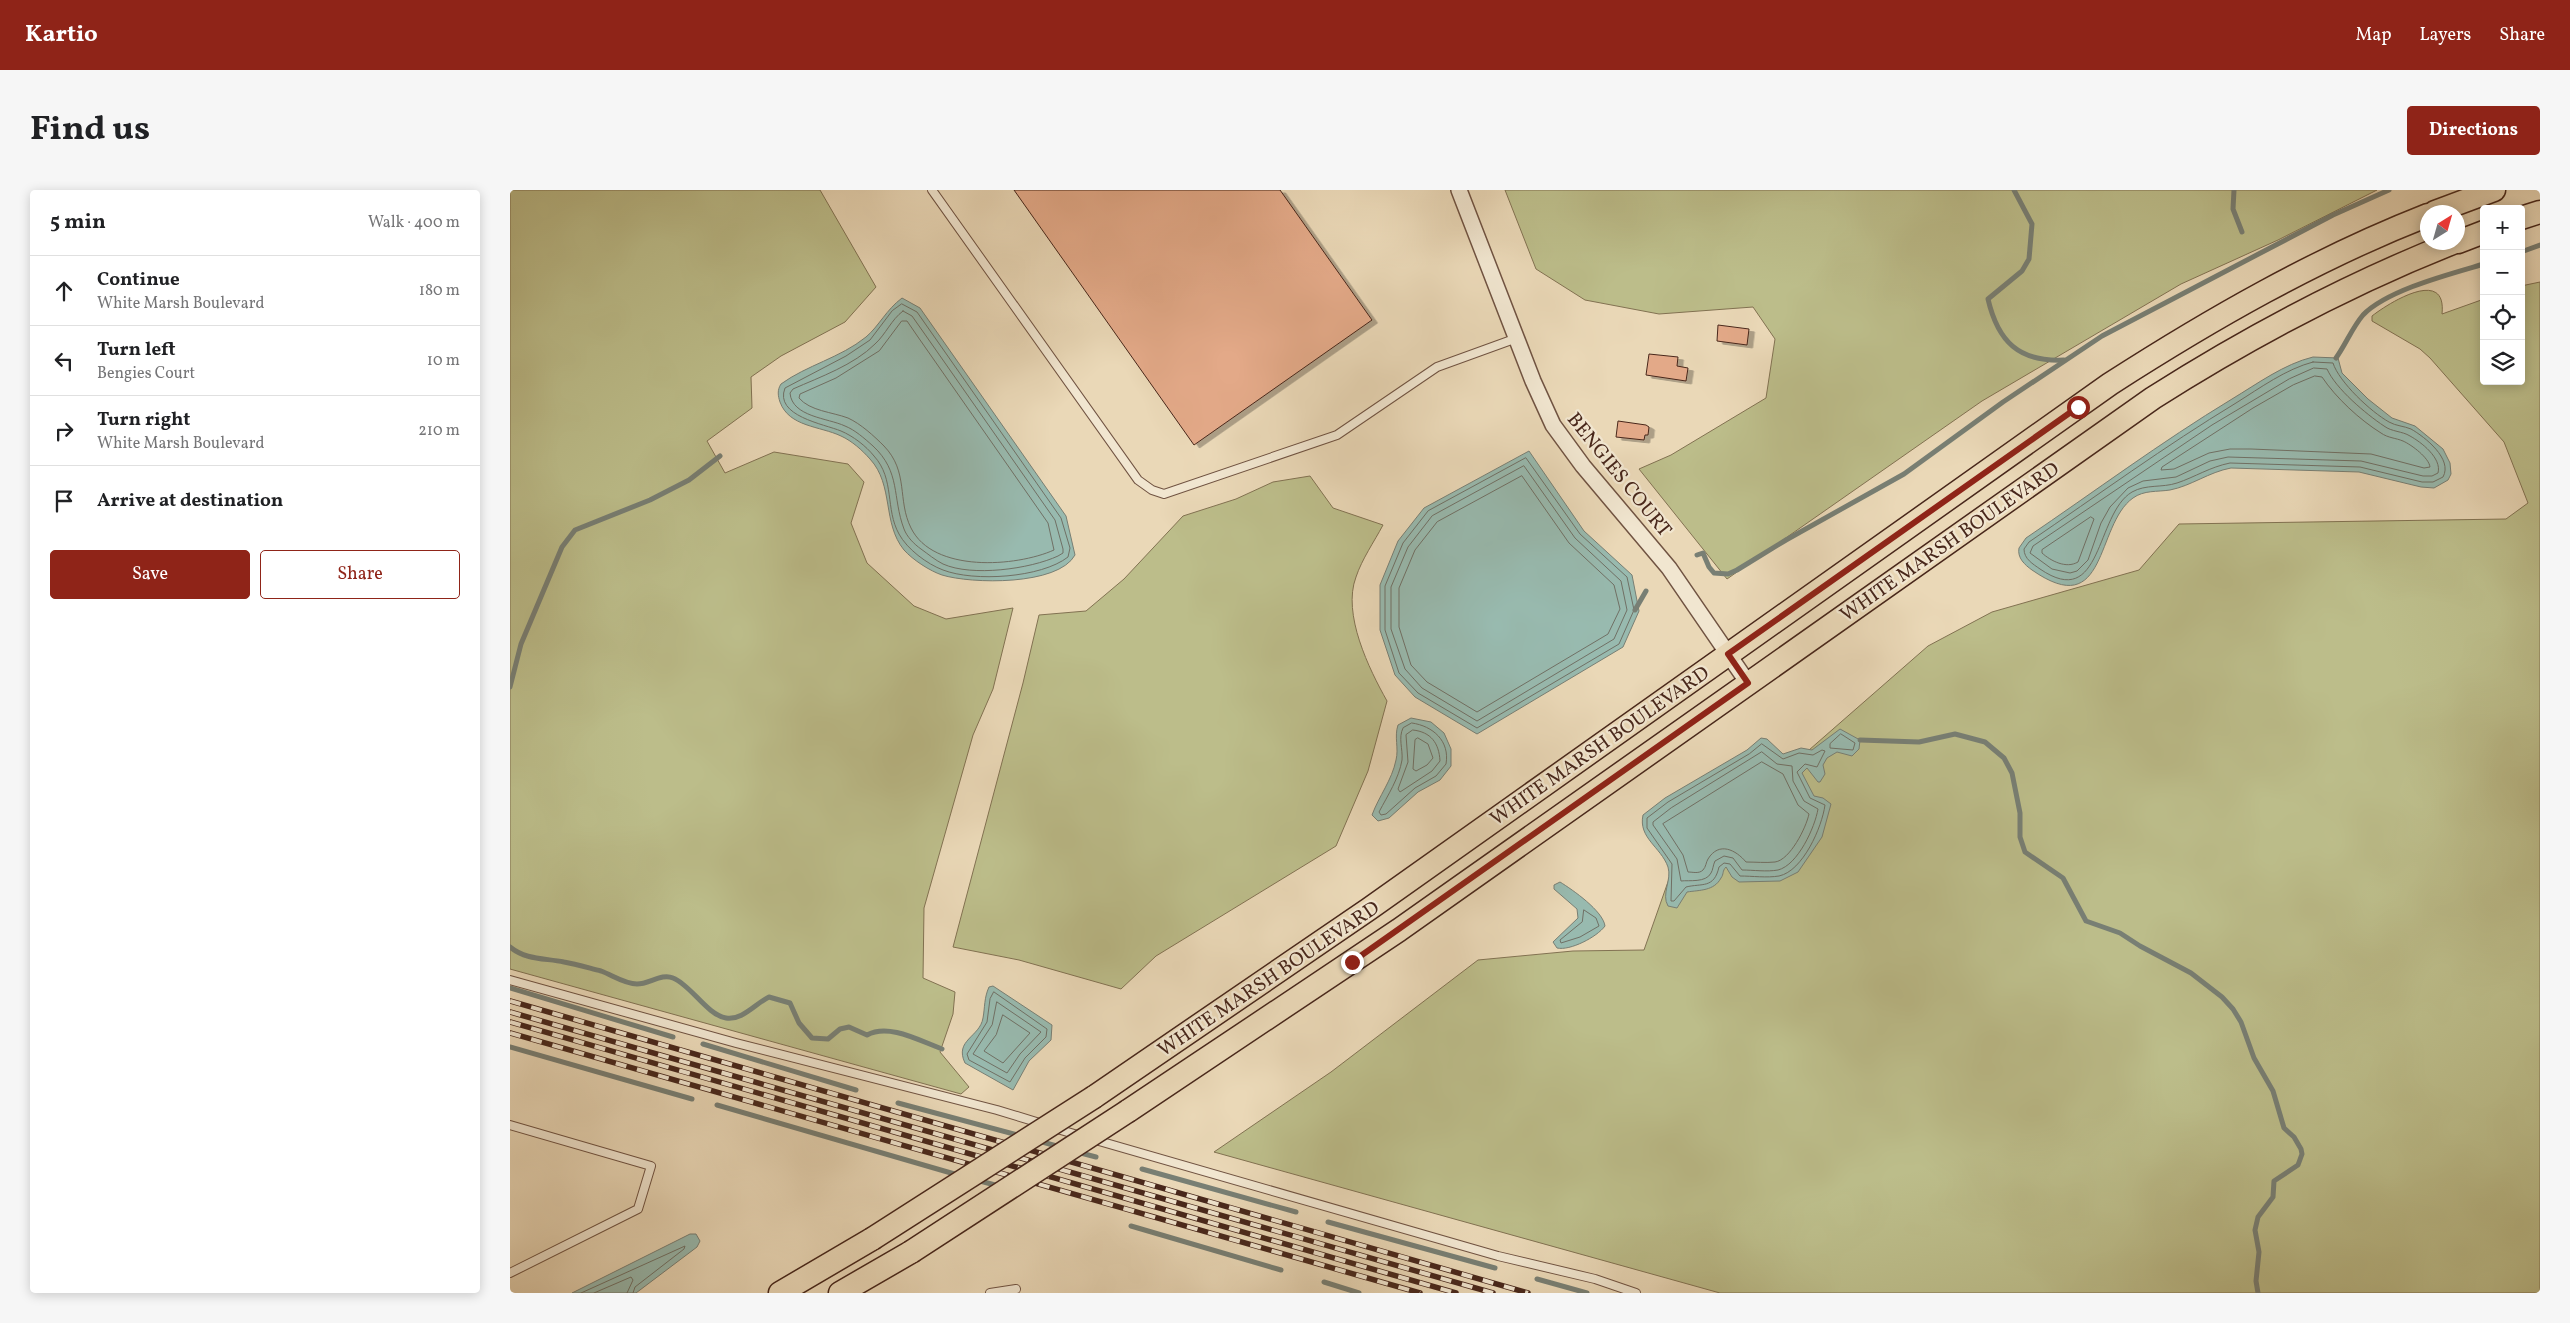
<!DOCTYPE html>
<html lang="en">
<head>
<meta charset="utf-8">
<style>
  :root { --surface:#fff; --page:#f6f6f6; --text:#202124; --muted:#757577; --line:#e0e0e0; --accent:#8f2418 }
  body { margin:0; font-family:Vollkorn,serif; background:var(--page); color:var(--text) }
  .controls { position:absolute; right:15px; top:15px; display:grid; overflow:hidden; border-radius:5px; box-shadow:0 2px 12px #0003 }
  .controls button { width:45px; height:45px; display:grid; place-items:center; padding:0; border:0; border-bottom:1px solid var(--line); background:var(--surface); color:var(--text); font:25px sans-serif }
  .compass { position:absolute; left:1910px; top:15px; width:45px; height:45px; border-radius:50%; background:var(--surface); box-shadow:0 2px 12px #0003; rotate:37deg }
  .stop { position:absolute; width:15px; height:15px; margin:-11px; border:4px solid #8f2418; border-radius:50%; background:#fff }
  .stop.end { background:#8f2418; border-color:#fff; box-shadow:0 1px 5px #0008 }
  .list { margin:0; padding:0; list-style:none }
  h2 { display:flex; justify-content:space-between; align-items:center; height:65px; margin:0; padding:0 20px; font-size:21px }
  h2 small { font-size:16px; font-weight:400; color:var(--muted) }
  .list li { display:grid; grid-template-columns:32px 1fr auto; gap:15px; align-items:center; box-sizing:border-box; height:70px; padding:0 20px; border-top:1px solid var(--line) }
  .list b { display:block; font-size:19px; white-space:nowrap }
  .list p { margin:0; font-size:16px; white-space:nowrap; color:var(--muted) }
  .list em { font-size:16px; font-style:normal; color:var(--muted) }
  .actions { display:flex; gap:10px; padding:15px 20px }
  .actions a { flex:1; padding:11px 0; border:1px solid var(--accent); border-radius:5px; text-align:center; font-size:18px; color:var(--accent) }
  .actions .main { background:var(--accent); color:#fff }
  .icon { flex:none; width:28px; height:28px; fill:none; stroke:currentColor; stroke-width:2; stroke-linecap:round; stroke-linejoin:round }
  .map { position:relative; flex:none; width:2030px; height:1103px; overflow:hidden; border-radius:5px }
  header { display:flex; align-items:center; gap:30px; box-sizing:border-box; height:70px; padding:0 25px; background:var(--accent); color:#fff }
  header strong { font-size:24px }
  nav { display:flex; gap:28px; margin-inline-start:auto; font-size:18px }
  .intro { display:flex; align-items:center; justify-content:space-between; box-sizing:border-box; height:120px; padding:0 30px }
  h1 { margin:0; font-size:35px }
  .button { padding:12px 22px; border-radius:5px; background:var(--accent); color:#fff; font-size:18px; font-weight:700 }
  main { display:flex; gap:30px; padding:0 30px }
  aside { flex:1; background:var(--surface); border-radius:5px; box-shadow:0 2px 12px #0003 }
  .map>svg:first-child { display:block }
</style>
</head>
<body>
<header>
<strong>Kartio</strong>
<nav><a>Map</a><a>Layers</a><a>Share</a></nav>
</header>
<div class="intro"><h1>Find us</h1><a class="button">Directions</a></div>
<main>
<aside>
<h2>5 min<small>Walk · 400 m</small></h2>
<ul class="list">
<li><svg class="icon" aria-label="ahead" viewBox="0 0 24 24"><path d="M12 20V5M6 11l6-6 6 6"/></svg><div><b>Continue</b><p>White Marsh Boulevard</p></div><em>180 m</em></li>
<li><svg class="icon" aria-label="left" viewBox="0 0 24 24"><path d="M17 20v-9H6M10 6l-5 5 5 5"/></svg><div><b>Turn left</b><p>Bengies Court</p></div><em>10 m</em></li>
<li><svg class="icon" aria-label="right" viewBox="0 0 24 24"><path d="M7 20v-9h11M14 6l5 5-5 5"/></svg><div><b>Turn right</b><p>White Marsh Boulevard</p></div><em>210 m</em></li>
<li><svg class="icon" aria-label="arrive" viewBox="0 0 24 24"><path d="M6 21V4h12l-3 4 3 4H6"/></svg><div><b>Arrive at destination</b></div></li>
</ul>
<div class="actions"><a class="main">Save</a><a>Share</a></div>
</aside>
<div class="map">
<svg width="2030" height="1103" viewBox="0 0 2030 1103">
  <defs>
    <filter id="shadow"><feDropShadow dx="5.5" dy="3" stdDeviation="0" flood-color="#0004"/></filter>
  </defs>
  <rect width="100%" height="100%" fill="#ead8b7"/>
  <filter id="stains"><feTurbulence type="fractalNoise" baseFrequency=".004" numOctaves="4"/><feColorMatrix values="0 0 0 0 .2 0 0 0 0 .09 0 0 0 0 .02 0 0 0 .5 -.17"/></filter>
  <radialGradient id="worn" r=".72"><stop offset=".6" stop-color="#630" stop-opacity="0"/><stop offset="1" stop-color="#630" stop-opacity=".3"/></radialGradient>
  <!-- green -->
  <g fill="#bcbd8a" stroke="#827252">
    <polygon points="0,0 310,0 366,97 335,132 271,166 241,187 242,218 197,251 215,283 264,262 338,274 354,292 341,333 357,373 404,416 436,429 503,418 483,499 463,545 414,718 413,788 445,802 443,824 430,862 459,897 451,904 0,779"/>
    <polygon points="995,0 1867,0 1768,50 1671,94 1472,211 1217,389 1129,279 1161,265 1256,208 1265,149 1243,117 1149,124 1075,110 1026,79"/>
    <path d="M2030,92V1103H1210L704,962L821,882L968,770L1063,761L1134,760L1172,652L1291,567L1418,456L1482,422L1629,380L1669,334L1996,329L2018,313L1994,252L1920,168L1910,159L1862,131V126C1880,112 1937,77 1932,124L1974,109V191H2011V96Z"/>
    <path d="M800,286L823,318L873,335C864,352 852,369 846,387C832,424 859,479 877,511L858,581L826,656L646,766L611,799L509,770L443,757L513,493L529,425L576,421L614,389L673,326L726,309L763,292Z"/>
  </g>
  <!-- water -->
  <g fill="#98baaf" stroke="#787f74">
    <path d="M392,108L410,118L556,326L565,365C548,396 461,394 432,385C420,381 403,370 394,360C372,333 384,295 360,269C352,260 342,251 331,246C310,236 279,237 270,212C268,206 267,200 271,194C297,175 330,168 356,147C369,136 376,120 392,108Z"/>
    <path d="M1803,167L1828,168L1832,183L1858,209L1882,228L1905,236L1933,259L1940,273L1941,284L1938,290L1924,298L1911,297L1849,282L1721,278C1699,282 1681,296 1660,300C1647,302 1634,300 1623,308C1585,335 1598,433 1522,380C1515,375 1507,368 1509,358L1516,348C1584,302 1651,252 1722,209C1747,194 1774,174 1803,167Z"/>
    <polygon points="1019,261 1074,341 1122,385 1129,421 1113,457 967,544 905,507 885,485 870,440 870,395 888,351 914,318"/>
    <path d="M901,528L921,532L934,543L941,559V576L930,590L908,602L879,628L868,631L862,625C869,606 882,590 886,570C889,558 884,547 888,535Z"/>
    <path d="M1330,539L1350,550L1349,559L1342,566L1327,562L1317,568L1313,575L1315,584L1310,592H1308L1297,578L1292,583L1304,606L1313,608L1321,614L1312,647L1288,682L1270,691L1229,692L1222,687L1216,677C1212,681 1214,684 1211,688C1204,701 1190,700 1177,702L1167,718L1158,716C1151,704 1162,690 1158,677C1151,657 1128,648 1133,625L1155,608L1237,560L1251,548L1257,549L1273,564L1291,558L1302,560Z"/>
    <path d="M1050,692C1063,700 1093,721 1095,736C1087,747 1060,761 1047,758L1043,752L1068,728L1067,719L1044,699V695Z"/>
    <path d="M483,796L542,835L541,850L519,871L503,900L455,873C444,850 470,847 473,828C475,817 474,808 479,797Z"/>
    <polygon points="180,1044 186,1044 190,1051 187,1057 126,1103 62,1103"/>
  </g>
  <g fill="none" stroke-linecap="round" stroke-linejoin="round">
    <!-- shore -->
    <g stroke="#707065" stroke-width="1">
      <path d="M392,114L407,122L551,328L560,358L558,367C531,388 464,392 433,380C417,374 397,359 389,344C375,319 385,289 364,266C356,256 343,246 331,241C314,234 264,226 275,198L336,166L360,150L382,121Z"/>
      <path d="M393,121L402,126L414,143L545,330L553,359V363L548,366C520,379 462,387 433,374C425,370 418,364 411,359C404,354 397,347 394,339C382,307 391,282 363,256C354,248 345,240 335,236C318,228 282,227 280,203L283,199C310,187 344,175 365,154C376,144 381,130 393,121Z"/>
      <path d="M392,131H397L408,147L538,333L544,360C506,377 423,383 401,338C387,310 399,282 374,256C364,246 351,234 338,228C322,222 300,221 289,208L290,204L326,188L369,161Z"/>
      <path d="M1803,172L1823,173C1829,192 1861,222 1879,232C1886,236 1894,236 1901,239C1915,247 1943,269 1933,287L1923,292H1912L1850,277L1720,273C1700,277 1685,287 1667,293C1652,298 1636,294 1622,302C1585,324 1593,422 1530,379C1523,374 1514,369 1514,359L1519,352C1588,305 1655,256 1726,213C1750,198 1776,179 1803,172Z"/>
      <path d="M1804,178L1817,179C1826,199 1856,224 1874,236C1882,242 1892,241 1900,246C1911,252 1932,268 1928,283L1922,286H1913L1851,271L1718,267L1700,271L1666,287L1633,291L1618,298L1600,317L1591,333L1578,370L1567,381L1560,383L1542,379L1520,363L1523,356L1702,235L1779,189Z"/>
      <path d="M1805,186L1812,187C1826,208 1850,230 1871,243C1878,248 1886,248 1893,251C1902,255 1919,268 1920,277L1914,278L1861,264L1741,259H1720L1699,263L1664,279L1651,280L1652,277L1743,218L1783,195Z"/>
      <polygon points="1016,268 1070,344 1117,387 1124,420 1109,454 967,538 908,503 889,483 875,440 875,396 893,353 918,321"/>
      <polygon points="1014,276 1065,348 1111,391 1117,420 1104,449 967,531 912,498 895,479 881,439 881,397 898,357 922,326"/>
      <polygon points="1012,286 1059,353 1104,395 1110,419 1098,444 967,522 917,492 901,475 889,437 889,398 905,360 927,332"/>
      <path d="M1581,327L1584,329L1568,372C1556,379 1541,371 1532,363V360Z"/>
      <path d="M902,533C923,536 940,551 936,574L926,586L905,598L876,624L871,625L869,622C878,605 889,588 892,570C893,559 888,548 893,538Z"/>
      <path d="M903,540C921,542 929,553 930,571L922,581L890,602L888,599L898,572L896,545Z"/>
      <polygon points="1331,544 1345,553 1343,560 1320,558 1320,554"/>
      <polygon points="908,548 918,554 923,568 917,575 906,581 903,579 905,550"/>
      <path d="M1252,554L1273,569L1289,563L1303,565L1312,560L1315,561L1307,577L1295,574L1287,582L1300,608L1315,615C1312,637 1293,681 1269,686C1257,688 1242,686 1230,686L1220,674L1214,673L1209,677C1204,699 1192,693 1176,697L1164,711H1161L1162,674L1137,638V628L1158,612L1239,564Z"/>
      <path d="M1252,562L1267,574L1282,576L1283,591L1294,611L1308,619C1305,637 1288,675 1268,680C1257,682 1243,680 1232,680L1223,668L1214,666L1205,671C1203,675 1203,680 1201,683C1196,693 1179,690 1171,691L1167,669L1143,635V632L1161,618Z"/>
      <path d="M1252,572L1273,584L1288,615L1299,624C1296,638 1280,670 1265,672C1256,673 1245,672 1236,672C1226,660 1209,651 1198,669C1196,672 1196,677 1193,680C1189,684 1183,682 1178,682L1173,665L1153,634Z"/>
      <polygon points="1074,720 1086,728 1089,736 1070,747 1051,753 1050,750 1072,732"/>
      <polygon points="484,802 537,839 536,847 515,868 500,892 459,870 457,864 477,832 480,809"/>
      <polygon points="487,812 531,842 510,864 497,883 463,864 482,835"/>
      <polygon points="493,825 520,843 493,873 474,861 486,845"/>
      <polyline points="71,1103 175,1056 174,1059 125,1097 123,1103"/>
      <polyline points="84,1103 121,1087 123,1090 117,1103"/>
    </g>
    <!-- stream -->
    <g stroke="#787f74" stroke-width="5">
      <path d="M1504,0L1522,34L1519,69L1512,81L1478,109C1488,152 1509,172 1554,170"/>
      <polyline points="1724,0 1723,19 1732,42"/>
      <polyline points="2011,62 2030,55"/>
      <path d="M1826,168C1836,154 1842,138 1853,125C1877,100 1940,84 1974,74"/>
      <polyline points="1187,365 1193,363 1199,377 1204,383 1218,384 1227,380 1276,350 1394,284 1493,212 1592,146 1823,25 1879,0"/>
      <polyline points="1125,420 1136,401"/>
      <polyline points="0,497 11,454 52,357 65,340 140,310 179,290 210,266"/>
      <polyline points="1350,550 1409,552 1445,544 1475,552 1494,568 1502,583 1510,623 1510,647 1515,662 1553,688 1576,731 1610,743 1630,756 1681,783 1712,807 1723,819 1731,832 1744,868 1763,901 1774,938 1784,947 1791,959 1792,964 1788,975 1764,991 1763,1007 1748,1027 1745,1040 1749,1062 1746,1091 1748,1103"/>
      <path d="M0,757C16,770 34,768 54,772C66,774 79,778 91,781C102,785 115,794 127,794C139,794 152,783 163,788C181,795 197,825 216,828C232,831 246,813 259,807L280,813L289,833L302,848L318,849L330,839L339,837L357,845C379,833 410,851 432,859"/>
      <polyline points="0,798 163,847"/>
      <polyline points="193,854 346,900"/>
      <polyline points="0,857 182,909"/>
      <polyline points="388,913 511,946"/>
      <polyline points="207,915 448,985"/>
      <polyline points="529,951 550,957"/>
      <polyline points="567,962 586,967"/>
      <polyline points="632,979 786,1022"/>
      <polyline points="466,990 489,996"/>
      <polyline points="818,1032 985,1078"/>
      <polyline points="621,1036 771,1080"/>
      <polyline points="1027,1089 1077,1103"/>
      <polyline points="814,1092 849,1103"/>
    </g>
  </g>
  <!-- building -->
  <g fill="#e3a988" stroke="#48271b" filter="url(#shadow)">
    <polygon points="504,0 770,0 862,130 684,255"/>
    <polygon points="1208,135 1239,139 1237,155 1207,151"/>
    <polygon points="1139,164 1168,167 1167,176 1178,178 1176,191 1136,185"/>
    <polygon points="1108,231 1136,235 1139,237 1138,245 1135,245 1134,250 1106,247"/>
  </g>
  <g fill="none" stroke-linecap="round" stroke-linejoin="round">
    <defs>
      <g id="service">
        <polyline points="422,0 628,290 642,300 654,304 827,245 927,177 1007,148"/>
        <polyline points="0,790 226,853 487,920 533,934"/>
        <polyline points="0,935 141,976 128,1019 0,1083"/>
        <polyline points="544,938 571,946"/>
        <polyline points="582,949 988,1066 1085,1089 1126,1103"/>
        <polyline points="480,1103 506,1099"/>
      </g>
      <polyline id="minor" points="949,0 1023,191 1043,235 1073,276 1159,378 1238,493"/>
      <g id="primary">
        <polyline points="1925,22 1984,0"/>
        <polyline points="2011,28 2030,22"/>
        <polyline points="1948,52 1974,42"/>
        <path d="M584,907L859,719L1600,194C1701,129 1806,69 1918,25"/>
        <path d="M618,921L889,740L1643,208C1739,147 1839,94 1945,52"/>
        <polyline points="270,1103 362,1049"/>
        <polyline points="330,1103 401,1062"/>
      </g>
    </defs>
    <!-- service casing -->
    <use href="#service" stroke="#705342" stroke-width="10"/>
    <!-- minor casing -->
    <use href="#minor" stroke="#705342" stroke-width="18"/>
    <!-- primary casing -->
    <use href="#primary" stroke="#48271b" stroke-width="25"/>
    <!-- service -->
    <use href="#service" stroke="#f1e6d0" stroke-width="8"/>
    <!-- minor -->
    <use href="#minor" stroke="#f1e6d0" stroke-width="15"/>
    <!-- primary -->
    <use href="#primary" stroke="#ead8b7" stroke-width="22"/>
    <defs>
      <g id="rail">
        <polyline points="0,811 1018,1103"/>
        <polyline points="0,822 983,1103"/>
        <polyline points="0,832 946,1103"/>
        <polyline points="0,843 910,1103"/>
      </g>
    </defs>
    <!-- rail casing -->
    <use href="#rail" stroke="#48271b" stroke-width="5.5"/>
    <!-- rail -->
    <use href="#rail" stroke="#f1e6d0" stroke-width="4" stroke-dasharray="11" stroke-linecap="butt"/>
    <defs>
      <g id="primary-bridge">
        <polyline points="362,1049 584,907"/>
        <polyline points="401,1062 618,921"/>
      </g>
    </defs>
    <!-- primary-bridge casing -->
    <use href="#primary-bridge" stroke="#48271b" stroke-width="25" stroke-linecap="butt"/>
    <!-- primary-bridge -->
    <use href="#primary-bridge" stroke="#ead8b7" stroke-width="22"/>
  </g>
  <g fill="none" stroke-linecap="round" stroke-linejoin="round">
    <!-- route -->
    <polyline stroke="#8f2418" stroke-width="6" points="842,772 1238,493 1218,464 1568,217"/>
  </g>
  <g text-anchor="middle" stroke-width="4.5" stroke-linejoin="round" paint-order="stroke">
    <!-- street labels -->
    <g font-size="20" fill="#48271b" stroke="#f1e6d0">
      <text transform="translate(1110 284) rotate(51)" y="7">BENGIES COURT</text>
      <text transform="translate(1439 351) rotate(-35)" y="7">WHITE MARSH BOULEVARD</text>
      <text transform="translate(1089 555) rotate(-35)" y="7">WHITE MARSH BOULEVARD</text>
      <text transform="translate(758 788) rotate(-34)" y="7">WHITE MARSH BOULEVARD</text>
    </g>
  </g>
  <rect width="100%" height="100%" filter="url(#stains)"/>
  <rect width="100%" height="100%" fill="url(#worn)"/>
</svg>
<div class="controls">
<button>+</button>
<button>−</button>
<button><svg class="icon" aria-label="locate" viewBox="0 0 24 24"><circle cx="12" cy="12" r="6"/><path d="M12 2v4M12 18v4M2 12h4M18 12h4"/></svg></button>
<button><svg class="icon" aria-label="layers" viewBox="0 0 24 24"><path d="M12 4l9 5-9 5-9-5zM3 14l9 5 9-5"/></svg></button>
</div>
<svg class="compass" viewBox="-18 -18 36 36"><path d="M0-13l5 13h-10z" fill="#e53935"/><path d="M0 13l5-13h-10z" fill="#757577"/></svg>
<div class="stop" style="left:1568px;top:217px"></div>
<div class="stop end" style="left:842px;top:772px"></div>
</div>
</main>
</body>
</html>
